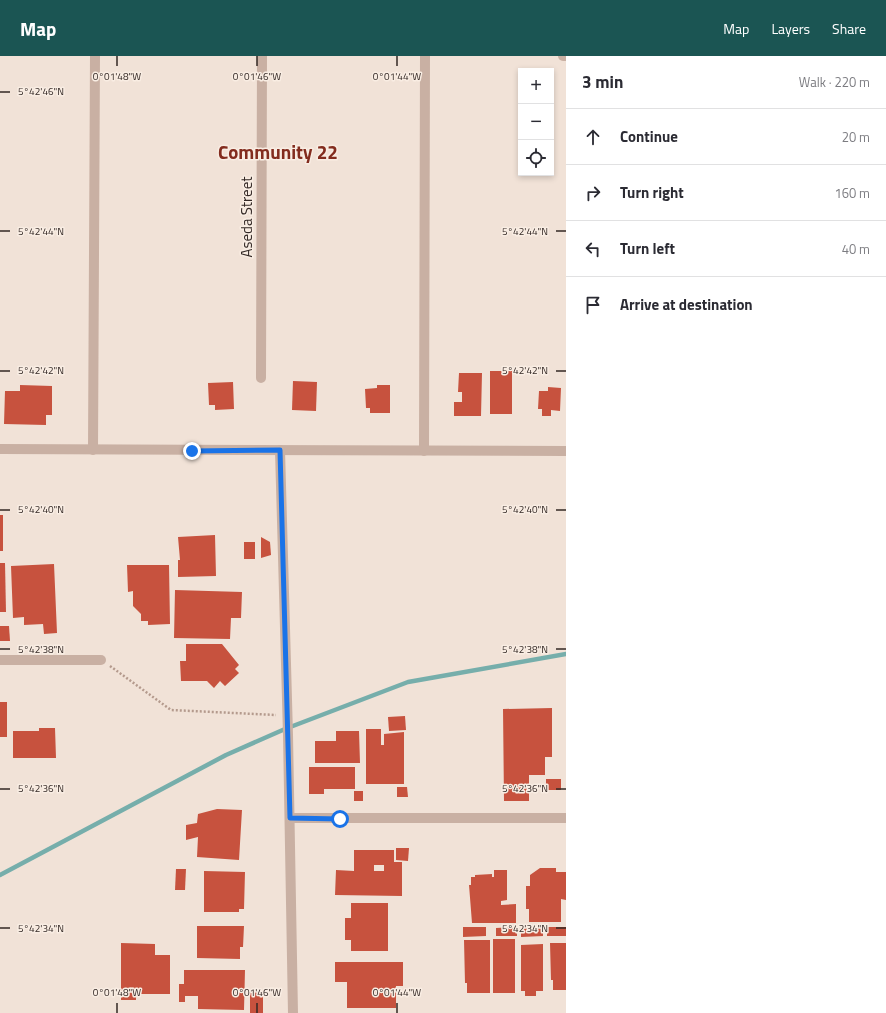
<!DOCTYPE html>
<html lang="en">
<head>
<meta charset="utf-8">
<style>
  :root { --surface:#fff; --page:#f2f2f3; --text:#2b2b33; --muted:#7c7c81; --line:#e1e1e2; --accent:#1b5553 }
  body { margin:0; font-family:"Titillium Web",sans-serif; background:var(--page); color:var(--text) }
  .controls { position:absolute; right:12px; top:12px; display:grid; overflow:hidden; border-radius:0px; box-shadow:0 2px 6px #0003 }
  .controls button { width:36px; height:36px; display:grid; place-items:center; padding:0; border:0; border-bottom:1px solid var(--line); background:var(--surface); color:var(--text); font:20px sans-serif }
  .stop { position:absolute; width:12px; height:12px; margin:-9px; border:3px solid #1a73e8; border-radius:50%; background:#fff }
  .stop.end { background:#1a73e8; border-color:#fff; box-shadow:0 1px 4px #0008 }
  .list { margin:0; padding:0; list-style:none }
  h2 { display:flex; justify-content:space-between; align-items:center; height:52px; margin:0; padding:0 16px; font-size:17px }
  h2 small { font-size:13px; font-weight:400; color:var(--muted) }
  .list li { display:grid; grid-template-columns:26px 1fr auto; gap:12px; align-items:center; box-sizing:border-box; height:56px; padding:0 16px; border-top:1px solid var(--line) }
  .list b { display:block; font-size:15px; white-space:nowrap }
  .list em { font-size:13px; font-style:normal; color:var(--muted) }
  .icon { flex:none; width:22px; height:22px; fill:none; stroke:currentColor; stroke-width:2; stroke-linecap:round; stroke-linejoin:round }
  .map { position:relative; flex:none; width:566px; height:957px; overflow:hidden }
  header { display:flex; align-items:center; gap:24px; box-sizing:border-box; height:56px; padding:0 20px; background:var(--accent); color:#fff }
  header strong { font-size:19px }
  nav { display:flex; gap:22px; margin-inline-start:auto; font-size:14px }
  main { display:flex }
  aside { flex:1; background:var(--surface) }
  .map>svg:first-child { display:block }
</style>
</head>
<body>
<header>
<strong>Map</strong>
<nav><a>Map</a><a>Layers</a><a>Share</a></nav>
</header>
<main>
<div class="map">
<svg width="566" height="957" viewBox="0 0 566 957">
  <rect width="100%" height="100%" fill="#f1e2d7"/>
  <g fill="none" stroke-linecap="round" stroke-linejoin="round">
    <!-- stream -->
    <polyline stroke="#76aeab" stroke-width="4.5" points="0,819 226,699 285,673 408,626 566,598"/>
  </g>
  <!-- building -->
  <g fill="#c7523e" fill-rule="evenodd">
    <rect x="490" y="315" width="22" height="43"/>
    <polygon points="459,317 482,317 481,360 454,360 454,346 462,346 462,336 458,336"/>
    <polygon points="293,325 317,326 316,355 292,354"/>
    <polygon points="233,326 234,353 215,354 215,349 209,349 208,327"/>
    <polygon points="20,329 52,330 52,359 46,359 46,369 4,368 5,335 20,335"/>
    <polygon points="377,329 390,329 390,357 370,357 370,352 366,352 365,333 377,332"/>
    <polygon points="548,331 561,332 560,355 551,354 551,360 542,360 542,353 538,353 539,335 548,335"/>
    <rect x="0" y="459" width="3" height="36"/>
    <polygon points="215,479 216,520 178,521 178,504 180,504 178,481"/>
    <polygon points="261,481 270,486 271,499 261,502"/>
    <rect x="244" y="486" width="11" height="17"/>
    <polygon points="0,507 5,507 6,556 0,556"/>
    <polygon points="54,508 57,577 44,578 43,568 24,569 24,561 13,562 11,510"/>
    <polygon points="127,509 169,509 170,568 148,569 148,565 141,565 141,558 133,550 133,535 128,536"/>
    <polygon points="175,534 242,536 241,562 231,562 230,583 174,582"/>
    <polygon points="0,570 9,570 10,585 0,585"/>
    <polygon points="186,588 222,588 239,609 235,613 239,617 225,630 220,625 214,632 207,625 181,625 180,605 186,605"/>
    <rect x="0" y="646" width="7" height="35"/>
    <polygon points="552,652 552,701 545,701 545,719 529,719 529,745 504,745 503,653"/>
    <polygon points="405,660 406,674 389,675 388,661"/>
    <polygon points="39,672 55,672 56,702 13,702 13,675 39,675"/>
    <polygon points="366,673 381,673 381,689 384,689 384,678 404,676 404,728 366,728"/>
    <polygon points="336,675 359,675 360,707 315,707 315,685 336,685"/>
    <polygon points="309,711 355,711 355,733 324,733 324,738 309,738"/>
    <rect x="546" y="723" width="15" height="11"/>
    <polygon points="397,731 407,731 408,741 397,741"/>
    <rect x="354" y="735" width="9" height="10"/>
    <polygon points="217,753 242,754 239,804 197,801 198,781 186,784 186,769 197,767 198,758"/>
    <polygon points="396,792 409,792 408,805 396,804"/>
    <path d="M354,794H394V806H402V840L335,839L336,814L354,815ZM374,809H384V815H374Z"/>
    <polygon points="540,812 556,812 556,816 566,816 566,844 561,843 561,866 529,866 529,853 526,853 526,830 530,830 530,819"/>
    <polygon points="176,813 186,813 185,834 175,834"/>
    <polygon points="494,814 507,814 507,844 501,845 501,849 516,848 516,867 472,867 469,829 471,829 471,821 475,821 475,819 492,818 492,821 494,821"/>
    <polygon points="204,815 245,816 244,853 239,853 239,856 204,856"/>
    <polygon points="351,847 388,847 388,895 351,895 351,884 345,884 345,862 351,862"/>
    <polygon points="197,870 244,870 243,891 240,891 240,903 197,902"/>
    <polygon points="463,871 486,871 486,880 463,881"/>
    <polygon points="517,871 517,880 496,880 496,872"/>
    <polygon points="543,871 543,880 521,881 521,872"/>
    <rect x="547" y="871" width="19" height="9"/>
    <rect x="493" y="883" width="22" height="54"/>
    <polygon points="464,884 490,884 490,937 467,937 467,927 465,927"/>
    <polygon points="121,887 155,888 155,899 170,899 170,938 136,938 136,944 121,944"/>
    <polygon points="550,887 566,887 566,934 553,934 553,924 551,924"/>
    <polygon points="543,888 543,935 536,935 536,940 525,940 525,935 521,935 521,889"/>
    <polygon points="335,906 403,906 403,930 396,930 396,952 347,952 347,926 335,926"/>
    <polygon points="184,914 245,914 244,954 198,953 198,940 185,940 185,946 179,946 179,928 184,928"/>
    <rect x="250" y="936" width="13" height="21"/>
  </g>
  <g fill="none" stroke-linecap="round" stroke-linejoin="round">
    <!-- path -->
    <polyline stroke="#b49a8d" stroke-width="2.5" stroke-dasharray="2 2" stroke-linecap="butt" points="110,610 171,654 276,659"/>
    <!-- minor -->
    <g stroke="#c9b0a3" stroke-width="10">
      <polyline points="563,0 566,0"/>
      <polyline points="261,322 262,0"/>
      <polyline points="0,393 566,395"/>
      <polyline points="93,394 95,0"/>
      <polyline points="280,394 288,679 293,957"/>
      <polyline points="424,395 425,0"/>
      <polyline points="0,604 101,604"/>
      <polyline points="290,762 566,762"/>
    </g>
  </g>
  <g fill="none" stroke-linecap="round" stroke-linejoin="round">
    <!-- route -->
    <polyline stroke="#1a73e8" stroke-width="5" points="192,395 280,394 290,762 340,763"/>
  </g>
  <!-- ticks -->
  <path fill="none" stroke="#332825" stroke-width="1.5" d="M117,0V10M257,0V10M397,0V10M0,36H10M0,175H10M556,175H566M0,315H10M556,315H566M0,454H10M556,454H566M0,593H10M556,593H566M0,733H10M556,733H566M0,872H10M556,872H566M117,947V957M257,947V957M397,947V957"/>
  <g text-anchor="middle" stroke-width="3" stroke-linejoin="round" paint-order="stroke">
    <!-- street labels -->
    <g font-size="15" fill="#332825" stroke="#f9ede3">
      <text transform="translate(247 161) rotate(-90)" y="5">Aseda Street</text>
    </g>
    <!-- district labels -->
    <g font-size="19" font-weight="bold" fill="#832c1e" stroke="#f9ede3">
      <text x="278" y="103">Community 22</text>
    </g>
  </g>
  <g font-size="10" text-anchor="middle" fill="#332825" stroke="#f9ede3" stroke-width="3" stroke-linejoin="round" paint-order="stroke">
    <text x="117" y="24">0°01'48"W</text>
    <text x="257" y="24">0°01'46"W</text>
    <text x="397" y="24">0°01'44"W</text>
    <text x="41" y="39">5°42'46"N</text>
    <text x="41" y="179">5°42'44"N</text>
    <text x="525" y="179">5°42'44"N</text>
    <text x="41" y="318">5°42'42"N</text>
    <text x="525" y="318">5°42'42"N</text>
    <text x="41" y="457">5°42'40"N</text>
    <text x="525" y="457">5°42'40"N</text>
    <text x="41" y="597">5°42'38"N</text>
    <text x="525" y="597">5°42'38"N</text>
    <text x="41" y="736">5°42'36"N</text>
    <text x="525" y="736">5°42'36"N</text>
    <text x="41" y="876">5°42'34"N</text>
    <text x="525" y="876">5°42'34"N</text>
    <text x="117" y="940">0°01'48"W</text>
    <text x="257" y="940">0°01'46"W</text>
    <text x="397" y="940">0°01'44"W</text>
  </g>
</svg>
<div class="controls">
<button>+</button>
<button>−</button>
<button><svg class="icon" aria-label="locate" viewBox="0 0 24 24"><circle cx="12" cy="12" r="6"/><path d="M12 2v4M12 18v4M2 12h4M18 12h4"/></svg></button>
</div>
<div class="stop" style="left:340px;top:763px"></div>
<div class="stop end" style="left:192px;top:395px"></div>
</div>
<aside>
<h2>3 min<small>Walk · 220 m</small></h2>
<ul class="list">
<li><svg class="icon" aria-label="ahead" viewBox="0 0 24 24"><path d="M12 20V5M6 11l6-6 6 6"/></svg><div><b>Continue</b></div><em>20 m</em></li>
<li><svg class="icon" aria-label="right" viewBox="0 0 24 24"><path d="M7 20v-9h11M14 6l5 5-5 5"/></svg><div><b>Turn right</b></div><em>160 m</em></li>
<li><svg class="icon" aria-label="left" viewBox="0 0 24 24"><path d="M17 20v-9H6M10 6l-5 5 5 5"/></svg><div><b>Turn left</b></div><em>40 m</em></li>
<li><svg class="icon" aria-label="arrive" viewBox="0 0 24 24"><path d="M6 21V4h12l-3 4 3 4H6"/></svg><div><b>Arrive at destination</b></div></li>
</ul>
</aside>
</main>
</body>
</html>
